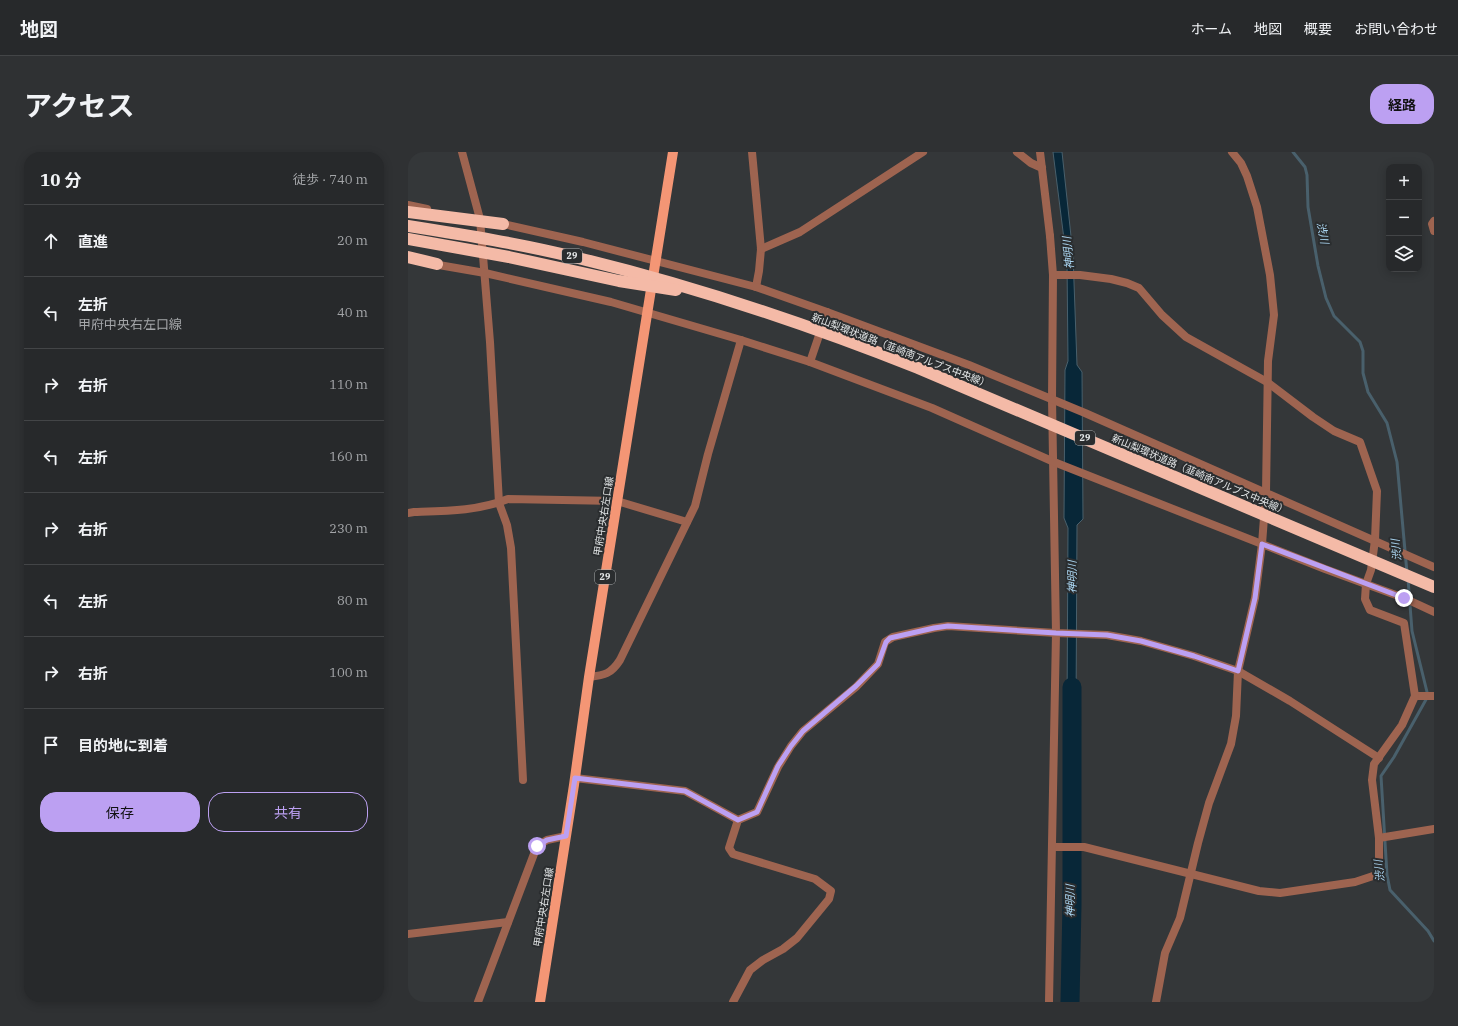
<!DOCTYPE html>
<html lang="ja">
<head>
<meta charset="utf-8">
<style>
  :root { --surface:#27292b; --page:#2f3133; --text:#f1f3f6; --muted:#a4a6a9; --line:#434547; --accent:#bca0f2 }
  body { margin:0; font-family:"IBM Plex Serif","Noto Sans JP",serif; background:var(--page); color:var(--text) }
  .controls { position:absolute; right:12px; top:12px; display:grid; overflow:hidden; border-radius:8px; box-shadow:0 2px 10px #0003 }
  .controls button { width:36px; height:36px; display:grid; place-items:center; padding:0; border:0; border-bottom:1px solid var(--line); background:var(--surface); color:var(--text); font:20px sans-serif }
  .stop { position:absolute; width:12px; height:12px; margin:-9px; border:3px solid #bca0f2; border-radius:50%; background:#fff }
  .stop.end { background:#bca0f2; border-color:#fff; box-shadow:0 1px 4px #0008 }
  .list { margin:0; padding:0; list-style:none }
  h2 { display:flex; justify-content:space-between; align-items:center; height:52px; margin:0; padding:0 16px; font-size:17px }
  h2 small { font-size:13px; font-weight:400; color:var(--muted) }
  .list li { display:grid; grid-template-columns:26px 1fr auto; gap:12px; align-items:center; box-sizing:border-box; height:72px; padding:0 16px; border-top:1px solid var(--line) }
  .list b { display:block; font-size:15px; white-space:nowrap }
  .list p { margin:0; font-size:13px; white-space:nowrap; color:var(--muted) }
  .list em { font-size:13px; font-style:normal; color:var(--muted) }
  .actions { display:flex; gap:8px; padding:12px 16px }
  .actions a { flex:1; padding:9px 0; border:1px solid var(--accent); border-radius:16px; text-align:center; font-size:14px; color:var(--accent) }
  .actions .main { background:var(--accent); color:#111 }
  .icon { flex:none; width:22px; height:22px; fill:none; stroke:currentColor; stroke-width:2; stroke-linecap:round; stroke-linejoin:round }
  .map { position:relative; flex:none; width:1026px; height:850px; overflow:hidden; border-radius:16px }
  header { display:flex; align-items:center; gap:24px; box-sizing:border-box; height:56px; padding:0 20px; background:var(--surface); border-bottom:1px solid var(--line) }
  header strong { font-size:19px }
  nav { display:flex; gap:22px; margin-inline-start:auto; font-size:14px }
  .intro { display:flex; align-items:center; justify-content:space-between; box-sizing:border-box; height:96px; padding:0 24px }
  h1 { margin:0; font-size:28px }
  .button { padding:10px 18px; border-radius:16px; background:var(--accent); color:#111; font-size:14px; font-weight:700 }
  main { display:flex; gap:24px; padding:0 24px }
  aside { flex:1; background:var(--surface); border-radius:16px; box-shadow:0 2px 10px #0003 }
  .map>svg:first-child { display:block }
</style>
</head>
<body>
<header>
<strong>地図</strong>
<nav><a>ホーム</a><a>地図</a><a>概要</a><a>お問い合わせ</a></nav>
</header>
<div class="intro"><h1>アクセス</h1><a class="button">経路</a></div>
<main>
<aside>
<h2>10 分<small>徒歩 · 740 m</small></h2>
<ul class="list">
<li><svg class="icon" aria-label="ahead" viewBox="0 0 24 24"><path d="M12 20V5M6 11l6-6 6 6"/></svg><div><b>直進</b></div><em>20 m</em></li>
<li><svg class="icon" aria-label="left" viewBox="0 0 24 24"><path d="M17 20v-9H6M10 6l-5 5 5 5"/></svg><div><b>左折</b><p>甲府中央右左口線</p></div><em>40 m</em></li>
<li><svg class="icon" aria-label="right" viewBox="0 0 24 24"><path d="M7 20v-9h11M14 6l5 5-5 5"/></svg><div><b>右折</b></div><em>110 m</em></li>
<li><svg class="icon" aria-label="left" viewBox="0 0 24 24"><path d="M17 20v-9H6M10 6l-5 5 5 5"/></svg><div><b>左折</b></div><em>160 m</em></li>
<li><svg class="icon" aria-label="right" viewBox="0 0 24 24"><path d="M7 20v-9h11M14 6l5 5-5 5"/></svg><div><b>右折</b></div><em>230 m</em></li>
<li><svg class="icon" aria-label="left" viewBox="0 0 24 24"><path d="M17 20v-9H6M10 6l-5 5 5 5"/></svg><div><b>左折</b></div><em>80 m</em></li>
<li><svg class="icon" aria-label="right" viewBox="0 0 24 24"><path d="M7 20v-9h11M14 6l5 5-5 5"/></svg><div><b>右折</b></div><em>100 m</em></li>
<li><svg class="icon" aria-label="arrive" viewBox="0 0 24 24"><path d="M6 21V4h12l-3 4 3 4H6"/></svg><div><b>目的地に到着</b></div></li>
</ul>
<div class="actions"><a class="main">保存</a><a>共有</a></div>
</aside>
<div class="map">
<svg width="1026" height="850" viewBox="0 0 1026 850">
  <rect width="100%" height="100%" fill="#343739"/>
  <!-- water -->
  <polygon fill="#082738" stroke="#49606c" points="645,0 654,0 665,103 669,213 674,220 675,367 669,373 668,560 659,560 660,376 656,366 657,218 660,209 659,111"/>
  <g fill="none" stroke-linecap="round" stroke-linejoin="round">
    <!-- stream -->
    <g stroke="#49606c" stroke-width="3">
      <polyline points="885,0 897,15 899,23 900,55 910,114 918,146 926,164 952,190 955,199 955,221 960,240 979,271 989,310 999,421"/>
      <polyline points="1000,427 1004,479 1020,544 986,605 973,624 979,723 982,738 1020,779 1026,789"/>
    </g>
    <!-- river -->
    <polyline stroke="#082738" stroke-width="19" points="662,850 664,752 664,535"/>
    <!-- minor -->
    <g stroke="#9e6450" stroke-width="8">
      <polyline points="54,0 72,67 82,190 91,351 99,373 103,396 115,628"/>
      <polyline points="344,0 353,97 351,119 348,135"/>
      <polyline points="609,0 623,11 634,16"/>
      <polyline points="1026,69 1024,72 1026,79"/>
      <polyline points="353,97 392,80 515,0"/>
      <polyline points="402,210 419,160"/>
      <path d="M0,361L6,360C38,359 70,359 100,347L209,349L279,370"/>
      <path d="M181,525C197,523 203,522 212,508L287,354L300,302L333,188"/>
      <polyline points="1007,544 1026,544"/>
      <polyline points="167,626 277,639 330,668 349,660 370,615 383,594 395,579 448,535 470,512 477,490 485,485 526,476 540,474 648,481 699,483 733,489 786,504 830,519 882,549 971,606"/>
      <polyline points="971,686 1026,677"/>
      <polyline points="644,695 676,695 851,739 872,741 947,730 971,722 971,686 964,628 966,612 994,573 1007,544 996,471 962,458 957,447 958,432 963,418 967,388 969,339 952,290 926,279 905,265 859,230 778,185 754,163 731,136 719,131 703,127 672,123 645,123"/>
      <polyline points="0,782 100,770"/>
      <polyline points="70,850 129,694 139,688 158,684"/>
      <polyline points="325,850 342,818 355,808 375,797 389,786 421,747 423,739 407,727 325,702 321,696 330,668"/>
      <polyline points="641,850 648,481 644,247 645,123 642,84"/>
      <polyline points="748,850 757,801 772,766 790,691 801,651 823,592 828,564 830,519 847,446 854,392 858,340 860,209 866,163 862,123 849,55 839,24 833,11 824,0"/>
    </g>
    <!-- tertiary -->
    <g stroke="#9e6450" stroke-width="8">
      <polyline points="632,0 642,84"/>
      <polyline points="0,53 19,57"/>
      <polyline points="91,71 175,90 348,135 419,160 561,213 677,261 1026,415"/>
      <polyline points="25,112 77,121 203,150 333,188 402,210 524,256 646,310 917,417 996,446 1026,460"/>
    </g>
    <!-- primary -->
    <polyline stroke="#f49675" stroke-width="10" points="132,850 166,633 181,525 265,0"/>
    <!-- motorway -->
    <g stroke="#f4baa7" stroke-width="12">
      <polyline points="0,60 95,72"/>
      <path d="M0,74C57,83 114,92 170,106C286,134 399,172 510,216L1026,435"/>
      <polyline points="0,87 101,105 211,129 268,138"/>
      <polyline points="0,105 29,112"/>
    </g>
  </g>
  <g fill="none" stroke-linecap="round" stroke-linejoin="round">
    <!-- route -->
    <polyline stroke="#bca0f2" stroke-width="5" points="129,694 139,688 158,684 167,626 277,639 330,668 349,660 370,614 383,594 395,579 448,534 470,512 478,490 482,486 526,476 540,474 648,481 699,483 733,489 786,504 830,519 847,446 854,392 996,446"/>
  </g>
  <g text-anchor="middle" stroke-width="4" stroke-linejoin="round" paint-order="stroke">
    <!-- shield labels -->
    <g fill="#2a2d2f" stroke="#abaeaf" stroke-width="1">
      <rect x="154" y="97" width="20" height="14" rx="3"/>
      <rect x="667" y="279" width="20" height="14" rx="3"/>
      <rect x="187" y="418" width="20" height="14" rx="3"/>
    </g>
    <g font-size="9" font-weight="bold" fill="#e2e5e6">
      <text x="164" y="107">29</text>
      <text x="677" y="289">29</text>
      <text x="197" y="428">29</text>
    </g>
    <!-- street labels -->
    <g font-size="10" fill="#e2e5e6" stroke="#2a2d2f">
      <text transform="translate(493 198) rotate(21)" y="4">新山梨環状道路（韮崎南アルプス中央線）</text>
      <text transform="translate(792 322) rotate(23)" y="4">新山梨環状道路（韮崎南アルプス中央線）</text>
      <text transform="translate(195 364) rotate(-81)" y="4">甲府中央右左口線</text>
      <text transform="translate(135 755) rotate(-81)" y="4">甲府中央右左口線</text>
    </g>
    <!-- water labels -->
    <g font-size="11" font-style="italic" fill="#abd6f2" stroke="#2a2d2f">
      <text transform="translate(915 81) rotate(79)" y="4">渋川</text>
      <text transform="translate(660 101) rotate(-95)" y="4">神明川</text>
      <text transform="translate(988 398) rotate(-95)" y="4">渋川</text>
      <text transform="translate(664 425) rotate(-90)" y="4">神明川</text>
      <text transform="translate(971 719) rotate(-96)" y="4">渋川</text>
      <text transform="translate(662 749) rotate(-90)" y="4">神明川</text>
    </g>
  </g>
</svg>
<div class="controls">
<button>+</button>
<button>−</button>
<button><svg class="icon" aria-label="layers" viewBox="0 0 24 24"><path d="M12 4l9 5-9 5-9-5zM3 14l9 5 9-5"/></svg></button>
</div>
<div class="stop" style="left:129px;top:694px"></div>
<div class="stop end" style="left:996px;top:446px"></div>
</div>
</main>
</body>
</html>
